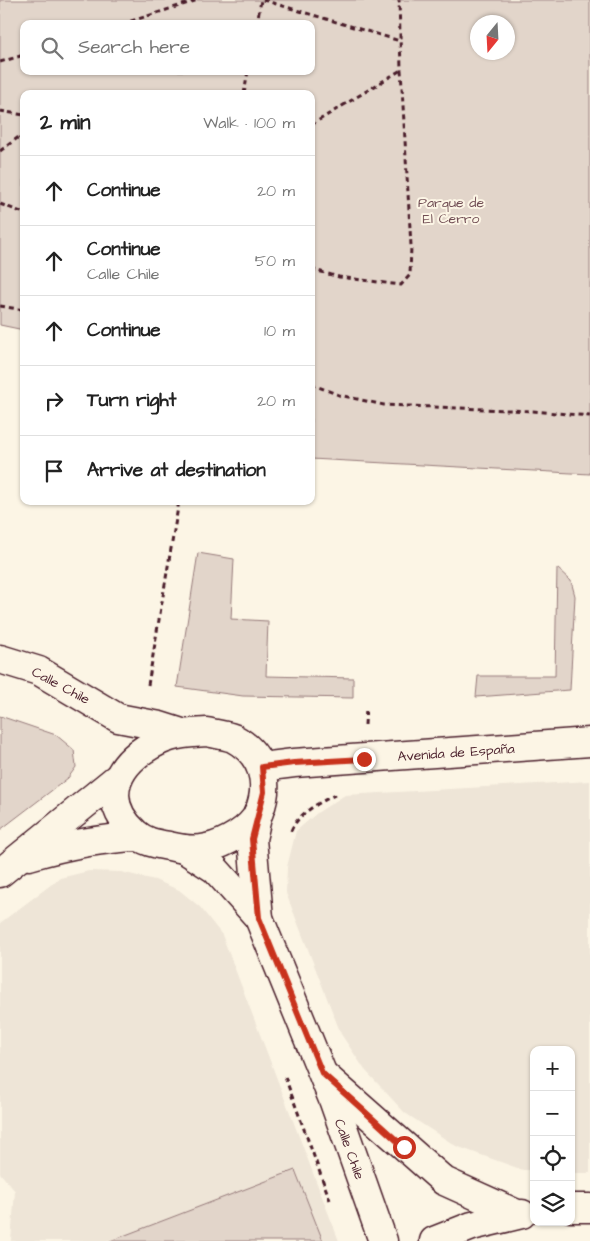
<!DOCTYPE html>
<html lang="en">
<head>
<meta charset="utf-8">
<style>
  :root { --surface:#fff; --page:#f6f6f6; --text:#222; --muted:#767676; --line:#e0e0e0 }
  body { margin:0; font-family:"Architects Daughter",sans-serif; background:var(--page); color:var(--text) }
  .controls { position:absolute; right:15px; bottom:15px; display:grid; overflow:hidden; border-radius:10px; box-shadow:0 1px 4px #0004 }
  .controls button { width:45px; height:45px; display:grid; place-items:center; padding:0; border:0; border-bottom:1px solid var(--line); background:var(--surface); color:var(--text); font:25px sans-serif }
  .compass { position:absolute; left:470px; top:15px; width:45px; height:45px; border-radius:50%; background:var(--surface); box-shadow:0 1px 4px #0004; rotate:198deg }
  .stop { position:absolute; width:15px; height:15px; margin:-11px; border:4px solid #c8321e; border-radius:50%; background:#fff }
  .stop.end { background:#c8321e; border-color:#fff; box-shadow:0 1px 5px #0008 }
  .list { margin:0; padding:0; list-style:none }
  h2 { display:flex; justify-content:space-between; align-items:center; height:65px; margin:0; padding:0 20px; font-size:21px }
  h2 small { font-size:16px; font-weight:400; color:var(--muted) }
  .list li { display:grid; grid-template-columns:32px 1fr auto; gap:15px; align-items:center; box-sizing:border-box; height:70px; padding:0 20px; border-top:1px solid var(--line) }
  .list b { display:block; font-size:19px; white-space:nowrap }
  .list p { margin:0; font-size:16px; white-space:nowrap; color:var(--muted) }
  .list em { font-size:16px; font-style:normal; color:var(--muted) }
  .icon { flex:none; width:28px; height:28px; fill:none; stroke:currentColor; stroke-width:2; stroke-linecap:round; stroke-linejoin:round }
  .map { position:relative; flex:none; width:590px; height:1241px; overflow:hidden }
  .search { position:absolute; background:var(--surface); box-shadow:0 1px 4px #0004; left:20px; top:20px; width:295px; height:55px; display:flex; align-items:center; gap:12px; box-sizing:border-box; padding:0 18px; border-radius:10px; color:var(--muted); font-size:19px }
  .panel { position:absolute; background:var(--surface); box-shadow:0 1px 4px #0004; left:20px; top:90px; width:295px; height:415px; border-radius:10px }
  .map>svg:first-child { display:block }
</style>
</head>
<body>
<div class="map">
<svg width="590" height="1241" viewBox="0 0 590 1241">
  <rect width="100%" height="100%" fill="#fcf5e5"/>
  <filter id="ink" filterUnits="userSpaceOnUse"><feTurbulence type="fractalNoise" baseFrequency=".02" numOctaves="2"/><feDisplacementMap in="SourceGraphic" scale="10" xChannelSelector="R" yChannelSelector="G"/><feConvolveMatrix kernelMatrix="1 2 1 2 8 2 1 2 1" color-interpolation-filters="sRGB"/></filter>
  <g filter="url(#ink)">
    <!-- built -->
    <g fill="#eee5d7">
      <polygon points="590,781 590,1173 571,1173 571,1050 534,1050 534,1170 523,1170 456,1146 405,1113 365,1070 341,1034 286,893 287,867 296,831 317,813 345,795"/>
      <polygon points="89,871 121,872 155,880 179,890 200,907 222,935 339,1241 11,1241 15,1191 0,1173 0,923 60,878"/>
    </g>
    <!-- green -->
    <g fill="#e2d5ca" stroke="#967a7a" fill-rule="evenodd">
      <path d="M0,0H590V474L311,459V94H24V330L0,325ZM478,22H508V52H478ZM24,24H311V71H24Z"/>
      <polygon points="198,553 234,559 231,619 268,621 266,676 353,678 353,698 243,696 177,687"/>
      <polygon points="557,568 571,581 575,596 570,690 476,697 478,676 555,676"/>
      <polygon points="0,716 56,735 74,750 76,767 68,778 0,830"/>
      <polygon points="295,1170 323,1241 110,1241"/>
    </g>
    <g fill="none" stroke-linecap="round" stroke-linejoin="round">
      <defs>
        <g id="minor">
          <polyline points="0,659 39,671 118,718 160,726 182,733"/>
          <path d="M207,732C215,734 225,735 233,738C262,753 271,782 259,812C251,830 225,844 207,848C195,851 181,849 169,846C157,844 144,842 135,833C97,798 118,761 159,741C174,734 190,733 207,732Z"/>
          <polyline points="262,767 294,763 590,742"/>
          <polyline points="258,813 252,839 259,918 334,1102 383,1241"/>
          <polyline points="184,849 215,869 259,918"/>
          <path d="M29,856C66,845 101,838 139,837"/>
          <polyline points="0,873 116,779"/>
          <polyline points="326,1077 444,1181 517,1214"/>
          <polyline points="571,1208 590,1208"/>
          <polyline points="434,1241 472,1226 522,1214"/>
        </g>
      </defs>
      <!-- minor casing -->
      <use href="#minor" stroke="#4a1f2b" stroke-width="31"/>
      <!-- path -->
      <g stroke="#4a1f2b" stroke-width="3" stroke-dasharray="5 4" stroke-linecap="butt">
        <polyline points="263,0 400,41"/>
        <polyline points="122,24 198,0"/>
        <polyline points="257,24 261,0"/>
        <polyline points="0,62 24,55"/>
        <polyline points="244,94 248,71"/>
        <polyline points="0,111 24,115"/>
        <polyline points="311,125 401,70"/>
        <polyline points="0,151 24,133"/>
        <polyline points="0,204 24,213"/>
        <polyline points="311,269 339,277 401,285 410,275 411,246 401,70 399,0"/>
        <polyline points="0,306 24,310"/>
        <polyline points="311,384 339,395 384,405 533,411 590,416"/>
        <polyline points="148,685 179,501"/>
        <polyline points="365,725 366,707"/>
        <path d="M291,831C297,814 320,802 335,795"/>
        <polyline points="285,1077 331,1203"/>
      </g>
      <!-- minor -->
      <use href="#minor" stroke="#fcf5e5" stroke-width="28"/>
    </g>
  </g>
  <g fill="none" stroke-linecap="round" stroke-linejoin="round" filter="url(#ink)">
    <!-- route -->
    <polyline stroke="#c8321e" stroke-width="6" points="364,759 294,763 262,767 264,792 252,839 259,918 322,1073 404,1147"/>
  </g>
  <g text-anchor="middle" stroke-width="4" stroke-linejoin="round" paint-order="stroke">
    <!-- park labels -->
    <g font-size="14" fill="#704c53" stroke="#fcf5e5">
      <text x="451" y="207">Parque de<tspan x="451" dy="16">El Cerro</tspan></text>
    </g>
    <!-- street labels -->
    <g font-size="14" fill="#4a1f2b" stroke="#fcf5e5">
      <text transform="translate(61 685) rotate(28)" y="5">Calle Chile</text>
      <text transform="translate(456 752) rotate(-4)" y="5">Avenida de España</text>
      <text transform="translate(350 1149) rotate(70)" y="5">Calle Chile</text>
    </g>
  </g>
</svg>
<div class="controls">
<button>+</button>
<button>−</button>
<button><svg class="icon" aria-label="locate" viewBox="0 0 24 24"><circle cx="12" cy="12" r="6"/><path d="M12 2v4M12 18v4M2 12h4M18 12h4"/></svg></button>
<button><svg class="icon" aria-label="layers" viewBox="0 0 24 24"><path d="M12 4l9 5-9 5-9-5zM3 14l9 5 9-5"/></svg></button>
</div>
<svg class="compass" viewBox="-18 -18 36 36"><path d="M0-13l5 13h-10z" fill="#e53935"/><path d="M0 13l5-13h-10z" fill="#767676"/></svg>
<div class="stop" style="left:404px;top:1147px"></div>
<div class="stop end" style="left:364px;top:759px"></div>
<div class="search"><svg class="icon" aria-label="search" viewBox="0 0 24 24"><circle cx="10" cy="10" r="6"/><path d="M15 15l6 6"/></svg>Search here</div>
<section class="panel">
<h2>2 min<small>Walk · 100 m</small></h2>
<ul class="list">
<li><svg class="icon" aria-label="ahead" viewBox="0 0 24 24"><path d="M12 20V5M6 11l6-6 6 6"/></svg><div><b>Continue</b></div><em>20 m</em></li>
<li><svg class="icon" aria-label="ahead" viewBox="0 0 24 24"><path d="M12 20V5M6 11l6-6 6 6"/></svg><div><b>Continue</b><p>Calle Chile</p></div><em>50 m</em></li>
<li><svg class="icon" aria-label="ahead" viewBox="0 0 24 24"><path d="M12 20V5M6 11l6-6 6 6"/></svg><div><b>Continue</b></div><em>10 m</em></li>
<li><svg class="icon" aria-label="right" viewBox="0 0 24 24"><path d="M7 20v-9h11M14 6l5 5-5 5"/></svg><div><b>Turn right</b></div><em>20 m</em></li>
<li><svg class="icon" aria-label="arrive" viewBox="0 0 24 24"><path d="M6 21V4h12l-3 4 3 4H6"/></svg><div><b>Arrive at destination</b></div></li>
</ul>
</section>
</div>
</body>
</html>
